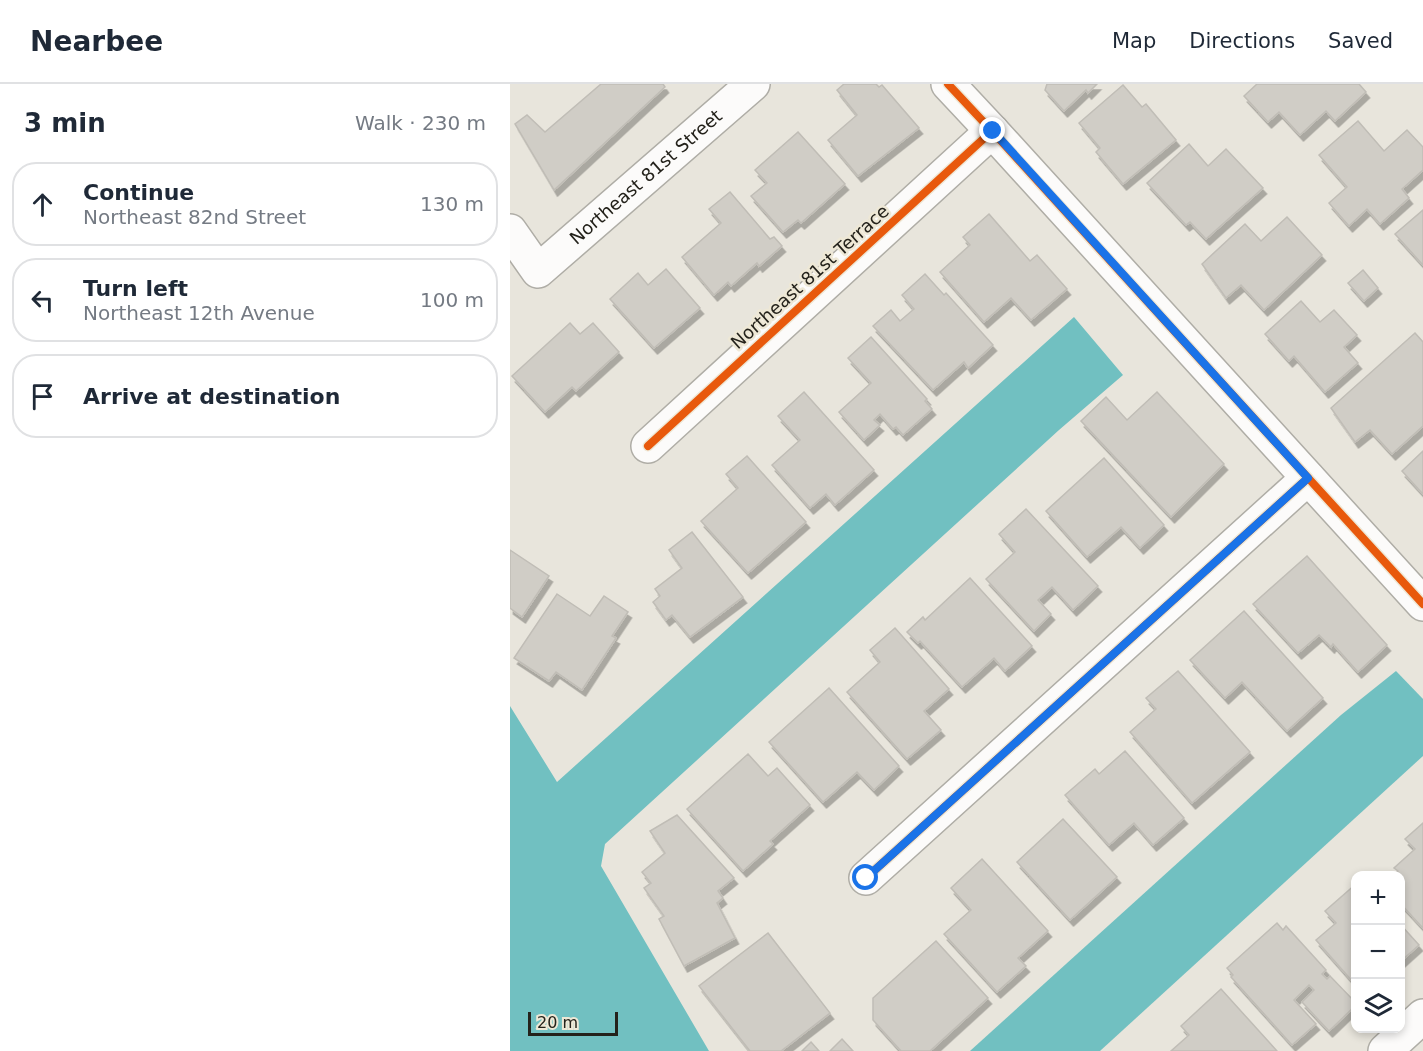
<!DOCTYPE html>
<html lang="en">
<head>
<meta charset="utf-8">
<style>
  :root { --surface:#fff; --page:#f6f6f7; --text:#1f2937; --muted:#747a83; --line:#e0e1e3 }
  body { margin:0; font-family:"DejaVu Sans",sans-serif; background:var(--page); color:var(--text) }
  .controls { position:absolute; right:18px; bottom:18px; display:grid; overflow:hidden; border-radius:12px; box-shadow:0 3px 9px #0003 }
  .controls button { width:54px; height:54px; display:grid; place-items:center; padding:0; border:0; border-bottom:2px solid var(--line); background:var(--surface); color:var(--text); font:30px sans-serif }
  .scale { position:absolute; left:18px; bottom:15px; width:90px; box-sizing:border-box; padding-left:6px; border:3px solid #24221b; border-top:0; font-size:16px; line-height:21px; white-space:nowrap; color:#24221b; -webkit-text-stroke:4px #eee8d6; paint-order:stroke }
  .stop { position:absolute; width:18px; height:18px; margin:-14px; border:4px solid #1a73e8; border-radius:50%; background:#fff }
  .stop.end { background:#1a73e8; border-color:#fff; box-shadow:0 2px 6px #0008 }
  .list { margin:0; padding:0; list-style:none }
  h2 { display:flex; justify-content:space-between; align-items:center; height:78px; margin:0; padding:0 24px; font-size:26px }
  h2 small { font-size:20px; font-weight:400; color:var(--muted) }
  .list li { display:grid; grid-template-columns:39px 1fr auto; gap:18px; align-items:center; box-sizing:border-box; height:84px; margin:0 12px 12px; padding:0 12px; border:2px solid var(--line); border-radius:24px }
  .list b { display:block; font-size:22px; white-space:nowrap }
  .list p { margin:0; font-size:20px; white-space:nowrap; color:var(--muted) }
  .list em { font-size:20px; font-style:normal; color:var(--muted) }
  .icon { flex:none; width:33px; height:33px; fill:none; stroke:currentColor; stroke-width:2; stroke-linecap:round; stroke-linejoin:round }
  .map { position:relative; flex:none; width:913px; height:967px; overflow:hidden }
  header { display:flex; align-items:center; gap:36px; box-sizing:border-box; height:84px; padding:0 30px; background:var(--surface); border-bottom:2px solid var(--line) }
  header strong { font-size:28px }
  nav { display:flex; gap:33px; margin-inline-start:auto; font-size:21px }
  main { display:flex }
  aside { flex:1; background:var(--surface) }
  .map>svg:first-child { display:block }
</style>
</head>
<body>
<header>
<strong>Nearbee</strong>
<nav><a>Map</a><a>Directions</a><a>Saved</a></nav>
</header>
<main>
<aside>
<h2>3 min<small>Walk · 230 m</small></h2>
<ul class="list">
<li><svg class="icon" aria-label="ahead" viewBox="0 0 24 24"><path d="M12 20V5M6 11l6-6 6 6"/></svg><div><b>Continue</b><p>Northeast 82nd Street</p></div><em>130 m</em></li>
<li><svg class="icon" aria-label="left" viewBox="0 0 24 24"><path d="M17 20v-9H6M10 6l-5 5 5 5"/></svg><div><b>Turn left</b><p>Northeast 12th Avenue</p></div><em>100 m</em></li>
<li><svg class="icon" aria-label="arrive" viewBox="0 0 24 24"><path d="M6 21V4h12l-3 4 3 4H6"/></svg><div><b>Arrive at destination</b></div></li>
</ul>
</aside>
<div class="map">
<svg width="913" height="967" viewBox="0 0 913 967">
  <defs>
    <filter id="shadow"><feDropShadow dx="3.5" dy="6" stdDeviation="0" flood-color="#0004"/></filter>
  </defs>
  <rect width="100%" height="100%" fill="#e8e5dc"/>
  <!-- water -->
  <g fill="#71c0c1">
    <polygon points="564,233 613,291 549,346 95,760 91,782 199,967 0,967 0,622 47,698"/>
    <polygon points="886,587 913,615 913,672 590,967 460,967 831,631"/>
  </g>
  <!-- building -->
  <g fill="#d0cdc6" stroke="#c0bdb6" stroke-width="1.5" filter="url(#shadow)">
    <polygon points="91,0 153,0 155,3 44,106 5,40 17,31 35,48"/>
    <polygon points="334,0 366,0 369,3 372,1 409,44 348,92 318,56 347,31 327,6"/>
    <polygon points="537,0 587,0 578,9 576,6 554,27 535,6"/>
    <polygon points="747,0 849,0 856,8 825,37 816,27 790,51 769,28 758,38 734,12"/>
    <polygon points="613,1 632,23 636,20 666,56 613,100 586,68 590,64 569,39"/>
    <polygon points="848,37 874,67 897,46 913,63 913,86 892,105 899,114 870,140 857,125 839,142 819,119 837,103 809,71"/>
    <polygon points="288,48 335,100 291,139 288,136 273,148 241,112 257,99 245,86"/>
    <polygon points="679,60 698,82 716,65 753,104 696,155 680,138 676,141 637,99"/>
    <polygon points="220,108 260,155 264,153 272,162 249,182 247,179 221,202 218,198 204,211 172,173 211,139 199,125"/>
    <polygon points="913,126 913,181 885,150"/>
    <polygon points="479,130 520,177 527,171 557,205 521,236 501,214 474,238 430,188 460,161 453,153"/>
    <polygon points="777,133 812,171 754,226 731,201 716,214 692,180 735,140 751,157"/>
    <polygon points="156,185 190,224 144,264 100,215 128,189 138,201"/>
    <polygon points="853,186 868,204 854,217 838,199"/>
    <polygon points="415,190 434,211 436,209 483,261 458,284 454,278 423,306 363,242 381,226 390,237 404,225 392,211"/>
    <polygon points="791,217 810,238 824,226 847,251 834,263 848,279 815,308 784,272 779,277 755,250"/>
    <polygon points="60,239 70,250 83,239 109,268 66,307 62,303 35,328 2,292"/>
    <polygon points="905,249 913,258 913,342 882,370 860,346 845,358 821,324"/>
    <polygon points="361,253 417,315 415,317 422,325 393,351 386,343 383,345 370,330 364,336 370,341 354,356 329,328 361,299 338,274"/>
    <polygon points="294,308 364,386 325,421 316,410 300,424 262,381 290,356 268,332"/>
    <polygon points="647,308 714,380 661,433 571,337 596,313 617,336"/>
    <polygon points="913,367 913,410 892,387"/>
    <polygon points="237,372 296,438 238,489 191,437 228,404 216,390"/>
    <polygon points="594,374 654,441 630,464 611,443 577,473 536,427"/>
    <polygon points="516,425 588,502 563,526 542,503 528,516 541,530 524,547 476,495 505,468 489,450"/>
    <polygon points="182,448 233,513 180,553 162,531 156,536 143,518 150,512 145,505 172,484 159,466"/>
    <polygon points="0,466 39,492 12,533 0,524"/>
    <polygon points="797,472 877,561 848,588 823,560 821,563 809,551 788,569 743,520"/>
    <polygon points="460,494 522,562 495,587 484,574 452,603 410,557 408,559 397,548 413,533 415,536"/>
    <polygon points="47,510 80,532 94,512 118,528 102,552 106,554 72,606 46,588 39,597 4,574"/>
    <polygon points="734,527 813,614 777,647 732,598 715,614 680,576"/>
    <polygon points="385,544 439,605 414,627 431,646 397,675 337,608 370,578 360,566"/>
    <polygon points="668,587 740,668 682,719 620,648 646,625 636,614"/>
    <polygon points="319,604 389,682 364,706 347,688 313,718 259,658"/>
    <polygon points="615,667 674,734 643,761 624,739 599,761 555,711 585,685 589,690"/>
    <polygon points="238,670 258,692 267,684 300,721 260,757 263,760 233,787 177,725"/>
    <polygon points="167,731 224,794 208,807 213,814 207,819 225,854 174,882 149,835 154,832 134,804 141,799 132,788 155,769 140,747"/>
    <polygon points="553,735 607,793 560,836 507,778"/>
    <polygon points="913,739 913,844 890,819 890,792 883,792 888,787 884,784 905,765 895,755"/>
    <polygon points="472,775 538,847 508,874 516,882 487,908 434,850 461,826 441,804"/>
    <polygon points="846,800 846,896 843,898 806,856 826,839 815,827"/>
    <polygon points="767,839 773,846 776,842 816,886 812,890 817,895 820,892 846,919 846,921 819,947 792,918 804,906 799,901 784,916 806,940 782,961 721,893 723,891 717,884"/>
    <polygon points="890,840 909,861 890,878"/>
    <polygon points="258,849 320,929 271,967 240,967 189,902"/>
    <polygon points="426,857 478,914 420,967 391,967 363,936 363,914"/>
    <polygon points="711,905 767,967 661,967 679,951 671,942"/>
    <polygon points="332,955 343,967 320,967"/>
    <polygon points="301,958 309,967 292,967"/>
  </g>
  <g fill="none" stroke-linecap="round" stroke-linejoin="round">
    <defs>
      <g id="minor">
        <polyline points="438,0 482,47 913,520"/>
        <path id="s1" d="M0,147L28,187L243,0"/>
        <polyline points="138,362 482,47"/>
        <polyline points="356,794 798,394"/>
        <polyline points="875,967 913,932"/>
      </g>
    </defs>
    <!-- minor casing -->
    <use href="#minor" stroke="#afada6" stroke-width="36"/>
    <!-- minor -->
    <use href="#minor" stroke="#fcfbfa" stroke-width="33"/>
    <defs>
      <g id="cycleway">
        <polyline points="438,0 482,47 913,520"/>
        <polyline points="138,362 482,47"/>
        <polyline points="356,794 798,394"/>
      </g>
    </defs>
    <!-- cycleway casing -->
    <use href="#cycleway" stroke="#eee8d6" stroke-width="11"/>
    <!-- cycleway -->
    <use href="#cycleway" stroke="#e8590c" stroke-width="8"/>
  </g>
  <g fill="none" stroke-linecap="round" stroke-linejoin="round">
    <!-- route -->
    <polyline stroke="#1a73e8" stroke-width="8" points="356,794 798,394 483,47"/>
  </g>
  <g text-anchor="middle" stroke-width="5" stroke-linejoin="round" paint-order="stroke">
    <!-- street labels -->
    <g font-size="18" fill="#24221b" stroke="#eee8d6">
      <text dy="6" stroke="none"><textPath href="#s1" startOffset="192">Northeast 81st Street</textPath></text>
      <text transform="translate(300 193) rotate(-42)" y="6">Northeast 81st Terrace</text>
    </g>
  </g>
</svg>
<div class="controls">
<button>+</button>
<button>−</button>
<button><svg class="icon" aria-label="layers" viewBox="0 0 24 24"><path d="M12 4l9 5-9 5-9-5zM3 14l9 5 9-5"/></svg></button>
</div>
<div class="scale">20 m</div>
<div class="stop" style="left:356px;top:794px"></div>
<div class="stop end" style="left:483px;top:47px"></div>
</div>
</main>
</body>
</html>
